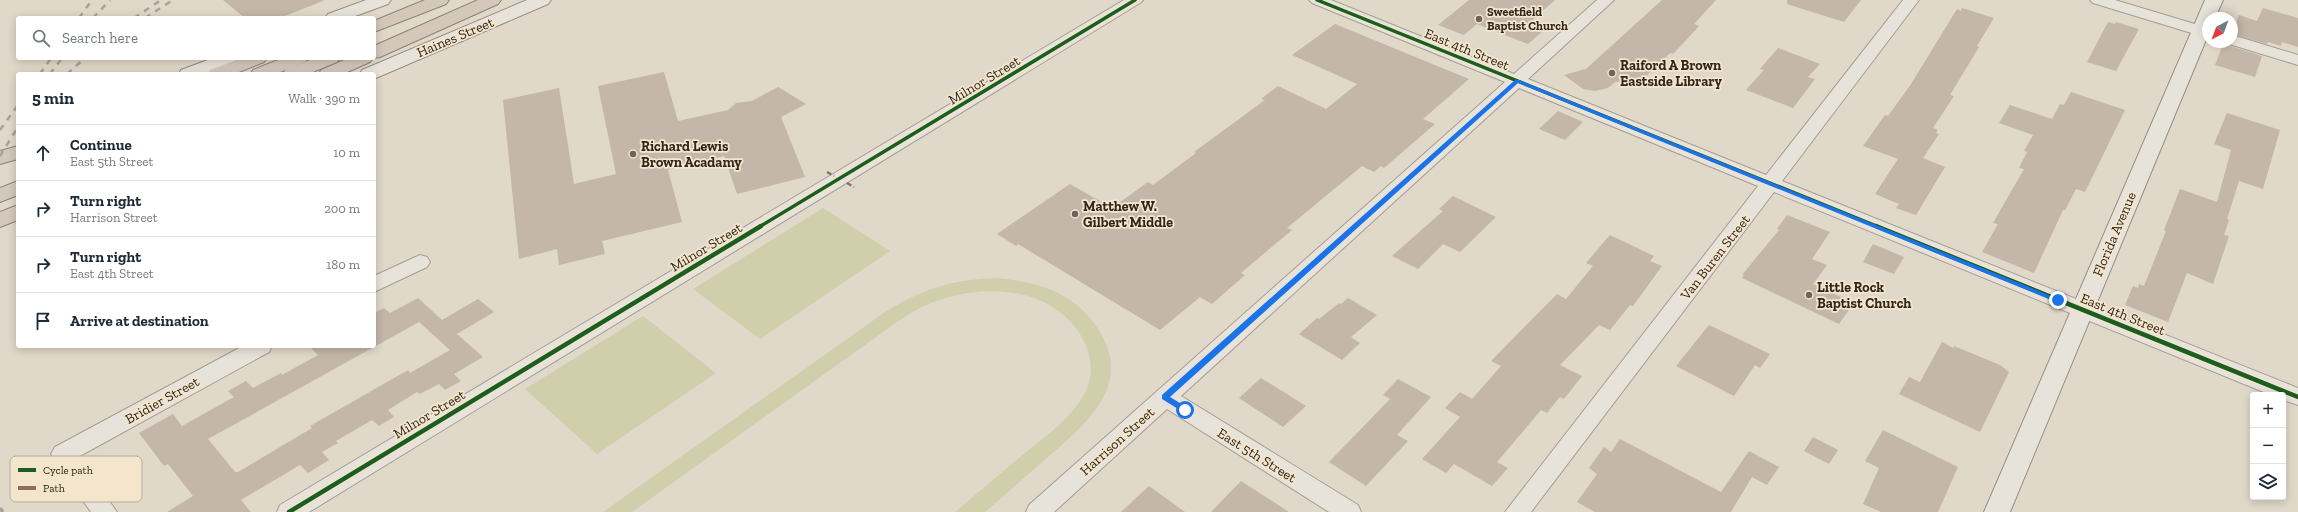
<!DOCTYPE html>
<html lang="en">
<head>
<meta charset="utf-8">
<style>
  :root { --surface:#fff; --page:#f2f2f3; --text:#1f2937; --muted:#747a83; --line:#e0e1e3 }
  body { margin:0; font-family:"Zilla Slab",serif; background:var(--page); color:var(--text) }
  .controls { position:absolute; right:12px; bottom:12px; display:grid; overflow:hidden; border-radius:4px; box-shadow:0 2px 10px #0003 }
  .controls button { width:36px; height:36px; display:grid; place-items:center; padding:0; border:0; border-bottom:1px solid var(--line); background:var(--surface); color:var(--text); font:20px sans-serif }
  .compass { position:absolute; left:2202px; top:12px; width:36px; height:36px; border-radius:50%; background:var(--surface); box-shadow:0 2px 10px #0003; rotate:221deg }
  .stop { position:absolute; width:12px; height:12px; margin:-9px; border:3px solid #1a73e8; border-radius:50%; background:#fff }
  .stop.end { background:#1a73e8; border-color:#fff; box-shadow:0 1px 4px #0008 }
  .list { margin:0; padding:0; list-style:none }
  h2 { display:flex; justify-content:space-between; align-items:center; height:52px; margin:0; padding:0 16px; font-size:17px }
  h2 small { font-size:13px; font-weight:400; color:var(--muted) }
  .list li { display:grid; grid-template-columns:26px 1fr auto; gap:12px; align-items:center; box-sizing:border-box; height:56px; padding:0 16px; border-top:1px solid var(--line) }
  .list b { display:block; font-size:15px; white-space:nowrap }
  .list p { margin:0; font-size:13px; white-space:nowrap; color:var(--muted) }
  .list em { font-size:13px; font-style:normal; color:var(--muted) }
  .icon { flex:none; width:22px; height:22px; fill:none; stroke:currentColor; stroke-width:2; stroke-linecap:round; stroke-linejoin:round }
  .map { position:relative; flex:none; width:2298px; height:512px; overflow:hidden }
  .search { position:absolute; background:var(--surface); box-shadow:0 2px 10px #0003; left:16px; top:16px; width:360px; height:44px; display:flex; align-items:center; gap:10px; box-sizing:border-box; padding:0 14px; border-radius:4px; color:var(--muted); font-size:15px }
  .panel { position:absolute; background:var(--surface); box-shadow:0 2px 10px #0003; left:16px; top:72px; width:360px; height:276px; border-radius:4px }
  .map>svg:first-child { display:block }
</style>
</head>
<body>
<div class="map">
<svg width="2298" height="512" viewBox="0 0 2298 512">
  <rect width="100%" height="100%" fill="#e0d8c8"/>
  <!-- green -->
  <g fill="#d1cfab">
    <polygon points="823,208 890,251 760,339 693,289"/>
    <path d="M995,278C1033,281 1070,290 1094,323C1137,381 1090,421 1047,458C1026,476 1006,494 985,512H955C977,494 998,475 1020,457C1044,437 1080,414 1089,382C1094,364 1088,346 1078,331C1044,282 969,283 920,308C912,312 905,317 897,322L632,512H603L885,312C923,289 950,280 995,278Z"/>
    <polygon points="643,316 716,373 597,454 525,389"/>
  </g>
  <!-- building -->
  <g fill="#c4b6a9" fill-rule="evenodd">
    <polygon points="223,0 323,0 323,1 280,18 245,18"/>
    <polygon points="1469,0 1555,0 1528,24 1544,30 1528,44 1477,24 1464,35 1438,25"/>
    <polygon points="1662,0 1716,0 1694,24 1699,26 1673,54 1670,53 1637,85 1626,81 1615,82 1608,88 1595,91 1583,89 1564,75 1586,69"/>
    <polygon points="1787,0 1861,0 1844,22 1787,4"/>
    <polygon points="1962,8 1994,18 1977,46 1979,47 1950,95 1954,96 1933,128 1938,130 1936,133 1939,134 1923,158 1945,167 1916,215 1896,208 1899,204 1875,194 1898,159 1863,146 1885,115 1888,116 1911,84 1957,9 1961,11"/>
    <polygon points="2263,8 2298,18 2298,47 2282,42 2281,46 2268,42 2267,44 2232,34 2239,15 2257,21"/>
    <polygon points="2108,22 2115,24 2116,22 2139,29 2116,71 2087,62"/>
    <polygon points="1335,24 1469,79 1423,119 1435,124 1384,168 1381,166 1374,172 1362,166 1287,228 1292,230 1241,273 1245,275 1212,304 1200,297 1160,330 1018,244 1016,246 997,234 1070,184 1112,208 1148,182 1153,185 1196,153 1194,152 1265,100 1261,99 1278,86 1326,109 1357,84 1292,55"/>
    <polygon points="2227,45 2262,56 2255,77 2215,65 2222,47 2225,48"/>
    <polygon points="1778,48 1820,64 1808,77 1815,79 1793,108 1746,90 1764,70 1760,69"/>
    <polygon points="664,72 678,121 728,110 736,103 752,101 778,87 806,104 781,117 805,177 737,194 724,156 668,170 682,222 602,241 605,254 559,265 557,249 519,259 503,100 559,88 574,184 616,174 598,86"/>
    <polygon points="2071,92 2125,110 2085,192 2076,189 2065,210 2063,210 2034,273 1982,252 1998,224 1993,223 2024,169 2019,168 2027,152 2024,151 2033,135 1999,123 2010,105 2052,119 2060,104 2064,105"/>
    <polygon points="1558,111 1583,122 1565,140 1539,129"/>
    <polygon points="2227,113 2280,130 2263,189 2239,181 2227,219 2229,220 2224,235 2229,236 2213,284 2187,273 2168,322 2125,305 2133,286 2138,288 2139,284 2144,286 2166,231 2164,230 2180,189 2217,202 2231,150 2214,144"/>
    <polygon points="1453,196 1496,217 1460,252 1443,244 1418,269 1392,256 1443,211 1439,209"/>
    <polygon points="1787,215 1830,232 1812,259 1827,265 1813,284 1854,303 1839,324 1742,278 1744,275 1742,275 1779,230 1777,229"/>
    <polygon points="1610,235 1654,256 1650,261 1662,266 1633,306 1630,305 1610,330 1599,325 1560,365 1582,376 1564,399 1560,397 1547,413 1541,410 1497,462 1508,468 1492,486 1454,464 1446,473 1422,459 1460,417 1445,408 1460,392 1472,399 1501,366 1491,361 1557,294 1566,299 1593,266 1586,263"/>
    <polygon points="1873,244 1904,257 1894,274 1863,262"/>
    <path d="M418,298L442,320L478,299L494,312L457,334L483,357L454,374L461,381L445,390L439,384L420,394L417,392L388,410L394,417L379,426L372,420L336,441L338,443L322,452L329,460L308,473L300,465L241,500L251,512H167L193,496L168,464L164,466L139,433L173,414L182,426L234,397L228,391L246,381L253,388L281,373L282,375L318,355L309,346H374V313L384,308L390,313ZM419,322L450,350L410,373L408,370L310,426L312,428L238,472H235L208,439Z"/>
    <polygon points="1348,298 1377,315 1351,337 1360,343 1342,360 1299,334 1317,318 1319,319 1339,303 1341,304"/>
    <polygon points="1709,325 1770,354 1760,368 1755,365 1734,396 1676,366"/>
    <polygon points="1942,342 1953,348 1954,346 2000,365 2009,372 1980,432 1899,394 1909,377 1920,382"/>
    <polygon points="1261,378 1306,406 1283,427 1239,398"/>
    <polygon points="1398,379 1431,397 1397,435 1408,441 1366,486 1329,462 1390,399 1383,395"/>
    <polygon points="1883,430 1958,467 1938,512 1881,512 1863,504 1879,468 1865,461"/>
    <polygon points="1813,437 1838,450 1829,464 1804,451"/>
    <polygon points="1620,439 1721,492 1749,451 1779,467 1767,485 1752,477 1731,512 1595,512 1577,502 1597,474 1589,468 1604,447 1611,452"/>
    <polygon points="1241,481 1289,512 1211,512"/>
    <polygon points="1149,486 1185,512 1121,512"/>
  </g>
  <g fill="none" stroke-linecap="round" stroke-linejoin="round">
    <defs>
      <g id="street">
        <polygon points="1124,0 1143,0 1140,3 309,512 277,512 280,505"/>
        <polygon points="1309,0 1331,0 1514,74 1597,0 1614,0 1528,79 1766,175 1903,0 1919,0 1782,181 2298,388 2298,405 2283,400 2283,395 2271,395 1774,192 1531,512 1505,512 1758,186 1519,88 1181,396 1358,505 1361,512 1329,512 1167,409 1054,512 1026,512 1029,505 1505,82 1312,3"/>
        <polygon points="2090,0 2115,0 2208,28 2208,38 2093,3"/>
        <polygon points="2232,35 2298,55 2298,65 2226,43 2225,42 2232,42"/>
        <polygon points="420,255 427,257 430,262 427,267 374,292 374,276"/>
        <polygon points="243,346 272,346 269,352 78,457 117,512 91,512 55,461 51,454 55,447"/>
      </g>
      <g id="secondary">
        <polygon points="366,0 391,0 388,4 350,18 325,18 328,14"/>
        <polygon points="527,0 551,0 548,4 376,78 374,74 360,74 362,70"/>
        <polygon points="2205,0 2223,0 2215,18 2208,18 2208,35 2010,512 1984,512"/>
        <polygon points="213,58 238,58 235,62 205,74 179,74 181,70"/>
      </g>
      <g id="highway">
        <polygon points="425,0 449,0 446,4 374,32 374,21"/>
        <polygon points="478,0 501,0 498,4 380,57 374,58 373,58 370,62 343,74 319,74 321,70 349,58 374,58 374,46"/>
        <polygon points="242,58 267,58 264,62 234,74 208,74 210,70"/>
        <polygon points="283,58 308,58 305,62 289,68 315,58 340,58 337,62 308,74 283,74 285,70 276,74 251,74 253,70"/>
        <polygon points="18,146 18,159 0,164 0,151"/>
        <polygon points="18,181 18,195 0,202 0,188"/>
        <polygon points="18,205 18,220 0,227 0,212"/>
      </g>
    </defs>
    <!-- street casing -->
    <use href="#street" stroke="#a59d92" stroke-width="2"/>
    <!-- secondary casing -->
    <use href="#secondary" stroke="#958d82" stroke-width="2"/>
    <!-- highway casing -->
    <use href="#highway" stroke="#8a8379" stroke-width="2"/>
    <!-- street -->
    <use href="#street" fill="#e8e3da" fill-rule="evenodd"/>
    <!-- secondary -->
    <use href="#secondary" fill="#e8e3da" fill-rule="evenodd"/>
    <!-- highway -->
    <use href="#highway" fill="#d3c8ba" fill-rule="evenodd"/>
    <!-- rail-far1 -->
    <g stroke="#a8a29b" stroke-width="2.5" stroke-dasharray="6 6" stroke-linecap="butt">
      <polyline points="79,18 92,0"/>
      <polyline points="93,18 110,0"/>
      <polyline points="134,18 161,0"/>
      <polyline points="145,18 173,0"/>
      <polyline points="40,74 51,58"/>
      <polyline points="50,74 62,58"/>
      <polyline points="67,74 85,58"/>
      <polyline points="0,130 18,105"/>
      <polyline points="0,156 18,127"/>
    </g>
    <!-- rail -->
    <polyline stroke="#a8a29b" stroke-width="3.5" stroke-dasharray="8 8" stroke-linecap="butt" points="0,508 3,512"/>
    <!-- quiet -->
    <g stroke="#8d6e63" stroke-width="2.5" stroke-dasharray="5 2.5" stroke-linecap="butt">
      <polyline points="827,172 834,176"/>
      <polyline points="847,183 854,187"/>
    </g>
    <defs>
      <g id="cycleway-far1">
        <polyline points="1317,0 1879,227"/>
        <polyline points="759,227 1135,0"/>
      </g>
      <g id="cycleway">
        <polyline points="1876,226 2298,397"/>
        <polyline points="289,512 761,226"/>
      </g>
    </defs>
    <!-- cycleway-far1 casing -->
    <use href="#cycleway-far1" stroke="#f3e6cd" stroke-width="5.5"/>
    <!-- cycleway casing -->
    <use href="#cycleway" stroke="#f3e6cd" stroke-width="7"/>
    <!-- cycleway-far1 -->
    <use href="#cycleway-far1" stroke="#1b5e20" stroke-width="3.5"/>
    <!-- cycleway -->
    <use href="#cycleway" stroke="#1b5e20" stroke-width="4.5"/>
  </g>
  <!-- route -->
  <polygon fill="#1a73e8" points="1515,80 1519,80 2061,300 2056,302 1518,83 1170,397 1188,408 1188,412 1183,412 1162,399 1162,395"/>
  <!-- markers -->
  <g fill="#6f6458" stroke="#f3e6cd" stroke-width="1.5">
    <circle cx="1479" cy="19" r="4"/>
    <circle cx="1612" cy="73" r="4"/>
    <circle cx="633" cy="154" r="4"/>
    <circle cx="1075" cy="214" r="4"/>
    <circle cx="1809" cy="295" r="4"/>
  </g>
  <g text-anchor="middle" stroke-width="3.5" stroke-linejoin="round" paint-order="stroke">
    <!-- far-poi labels -->
    <g font-size="12" font-weight="bold" fill="#32251c" stroke="#f3e6cd" text-anchor="start">
      <text x="1487" y="16">Sweetfield<tspan x="1487" dy="14">Baptist Church</tspan></text>
    </g>
    <!-- street labels -->
    <g font-size="14" fill="#32251c" stroke="#f3e6cd">
      <text transform="translate(455 37) rotate(-23)" y="5">Haines Street</text>
      <text transform="translate(1467 49) rotate(22)" y="5">East 4th Street</text>
      <text transform="translate(984 80) rotate(-31)" y="5">Milnor Street</text>
      <text transform="translate(2114 234) rotate(-67)" y="5">Florida Avenue</text>
      <text transform="translate(706 247) rotate(-31)" y="5">Milnor Street</text>
      <text transform="translate(1715 257) rotate(-52)" y="5">Van Buren Street</text>
      <text transform="translate(2123 314) rotate(22)" y="5">East 4th Street</text>
      <text transform="translate(162 400) rotate(-29)" y="5">Bridier Street</text>
      <text transform="translate(429 414) rotate(-31)" y="5">Milnor Street</text>
      <text transform="translate(1117 441) rotate(-42)" y="5">Harrison Street</text>
      <text transform="translate(1257 455) rotate(32)" y="5">East 5th Street</text>
    </g>
    <!-- poi labels -->
    <g font-size="14" font-weight="bold" fill="#32251c" stroke="#f3e6cd" text-anchor="start">
      <text x="1620" y="70">Raiford A Brown<tspan x="1620" dy="16">Eastside Library</tspan></text>
      <text x="641" y="151">Richard Lewis<tspan x="641" dy="16">Brown Acadamy</tspan></text>
      <text x="1083" y="211">Matthew W.<tspan x="1083" dy="16">Gilbert Middle</tspan></text>
      <text x="1817" y="292">Little Rock<tspan x="1817" dy="16">Baptist Church</tspan></text>
    </g>
  </g>
  <!-- legend -->
  <rect x="10" y="456" width="132" height="46" rx="6" fill="#f3e6cd" stroke="#b9ac98" stroke-width="1"/>
  <rect x="18" y="468" width="18" height="4" fill="#1b5e20"/>
  <rect x="18" y="486" width="18" height="4" fill="#8d6e63"/>
  <g font-size="11" fill="#32251c">
    <text x="43" y="474">Cycle path</text>
    <text x="43" y="492">Path</text>
  </g>
</svg>
<div class="controls">
<button>+</button>
<button>−</button>
<button><svg class="icon" aria-label="layers" viewBox="0 0 24 24"><path d="M12 4l9 5-9 5-9-5zM3 14l9 5 9-5"/></svg></button>
</div>
<svg class="compass" viewBox="-18 -18 36 36"><path d="M0-13l5 13h-10z" fill="#e53935"/><path d="M0 13l5-13h-10z" fill="#747a83"/></svg>
<div class="stop" style="left:1185px;top:410px"></div>
<div class="stop end" style="left:2058px;top:300px"></div>
<div class="search"><svg class="icon" aria-label="search" viewBox="0 0 24 24"><circle cx="10" cy="10" r="6"/><path d="M15 15l6 6"/></svg>Search here</div>
<section class="panel">
<h2>5 min<small>Walk · 390 m</small></h2>
<ul class="list">
<li><svg class="icon" aria-label="ahead" viewBox="0 0 24 24"><path d="M12 20V5M6 11l6-6 6 6"/></svg><div><b>Continue</b><p>East 5th Street</p></div><em>10 m</em></li>
<li><svg class="icon" aria-label="right" viewBox="0 0 24 24"><path d="M7 20v-9h11M14 6l5 5-5 5"/></svg><div><b>Turn right</b><p>Harrison Street</p></div><em>200 m</em></li>
<li><svg class="icon" aria-label="right" viewBox="0 0 24 24"><path d="M7 20v-9h11M14 6l5 5-5 5"/></svg><div><b>Turn right</b><p>East 4th Street</p></div><em>180 m</em></li>
<li><svg class="icon" aria-label="arrive" viewBox="0 0 24 24"><path d="M6 21V4h12l-3 4 3 4H6"/></svg><div><b>Arrive at destination</b></div></li>
</ul>
</section>
</div>
</body>
</html>
